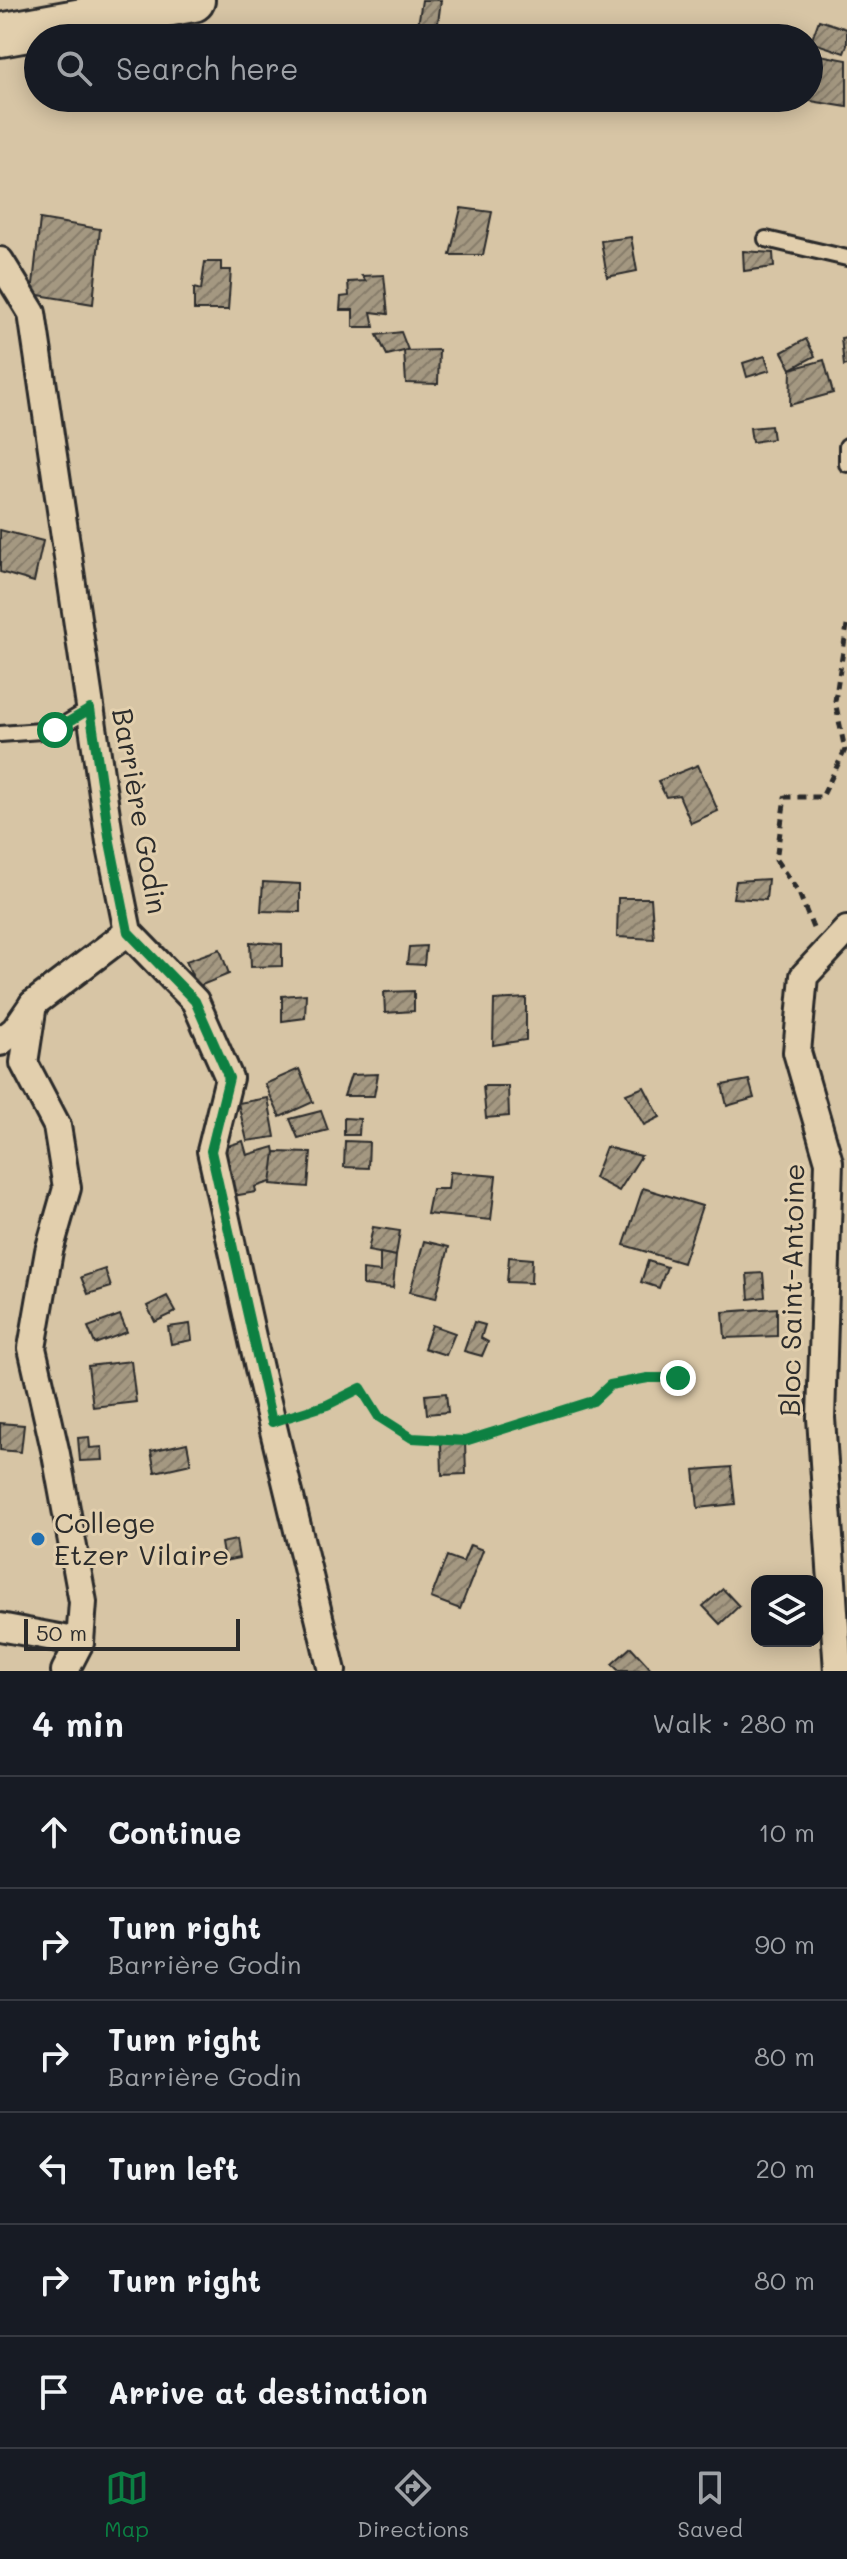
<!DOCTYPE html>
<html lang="en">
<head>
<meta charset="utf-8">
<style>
  :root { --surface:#171b24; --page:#242831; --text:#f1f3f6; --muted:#9ea1a6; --line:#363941; --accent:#0b8043 }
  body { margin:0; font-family:Mali,sans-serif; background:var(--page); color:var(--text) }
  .controls { position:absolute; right:24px; bottom:24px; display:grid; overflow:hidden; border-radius:16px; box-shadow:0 4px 20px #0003 }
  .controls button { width:72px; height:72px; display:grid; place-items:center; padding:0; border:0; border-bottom:2px solid var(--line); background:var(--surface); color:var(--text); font:40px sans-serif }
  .scale { position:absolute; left:24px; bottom:20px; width:216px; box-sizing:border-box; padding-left:8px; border:4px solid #2b2b2b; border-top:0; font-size:22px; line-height:28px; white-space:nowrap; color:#2b2b2b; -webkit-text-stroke:6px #e2cfad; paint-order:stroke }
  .stop { position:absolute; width:24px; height:24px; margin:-18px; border:6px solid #0b8043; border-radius:50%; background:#fff }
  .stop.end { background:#0b8043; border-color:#fff; box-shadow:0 2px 8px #0008 }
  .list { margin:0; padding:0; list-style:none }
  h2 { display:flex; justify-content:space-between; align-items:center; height:104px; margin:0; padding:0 32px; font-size:34px }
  h2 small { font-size:26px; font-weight:400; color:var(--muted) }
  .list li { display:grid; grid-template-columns:52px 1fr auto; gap:24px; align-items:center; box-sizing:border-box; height:112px; padding:0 32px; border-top:2px solid var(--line) }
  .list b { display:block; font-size:30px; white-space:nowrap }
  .list p { margin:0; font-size:26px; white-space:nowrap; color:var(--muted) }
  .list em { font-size:26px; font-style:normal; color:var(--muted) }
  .icon { flex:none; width:44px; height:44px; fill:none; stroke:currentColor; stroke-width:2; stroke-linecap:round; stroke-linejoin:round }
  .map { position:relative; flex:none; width:847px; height:1671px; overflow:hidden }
  .search { position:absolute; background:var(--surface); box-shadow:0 4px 20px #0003; left:24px; right:24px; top:24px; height:88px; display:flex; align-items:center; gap:20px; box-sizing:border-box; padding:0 28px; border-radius:44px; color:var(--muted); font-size:30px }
  .sheet { height:776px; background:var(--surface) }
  nav { display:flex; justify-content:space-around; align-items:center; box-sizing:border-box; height:112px; border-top:2px solid var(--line); background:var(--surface); font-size:22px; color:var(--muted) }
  nav a { display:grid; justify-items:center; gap:4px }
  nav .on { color:var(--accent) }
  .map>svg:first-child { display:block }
</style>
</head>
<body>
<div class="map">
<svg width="847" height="1671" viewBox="0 0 847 1671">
  <defs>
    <pattern id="building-hatch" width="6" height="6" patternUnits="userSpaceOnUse" patternTransform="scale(2)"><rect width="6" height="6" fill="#a49881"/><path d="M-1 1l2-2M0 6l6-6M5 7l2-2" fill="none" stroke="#867c6a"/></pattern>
  </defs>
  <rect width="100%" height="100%" fill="#d7c5a5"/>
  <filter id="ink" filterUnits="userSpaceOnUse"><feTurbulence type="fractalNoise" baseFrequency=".0125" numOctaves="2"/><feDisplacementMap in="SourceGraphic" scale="16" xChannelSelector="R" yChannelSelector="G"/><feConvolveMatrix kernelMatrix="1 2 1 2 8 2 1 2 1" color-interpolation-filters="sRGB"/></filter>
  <g filter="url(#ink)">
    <!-- building -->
    <g fill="url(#building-hatch)" stroke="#2b2b2b" stroke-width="2">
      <polygon points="422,0 441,0 436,38 416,38"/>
      <polygon points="819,20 847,29 847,45 844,53 811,42"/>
      <polygon points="809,53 847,60 847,107 793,98 809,98"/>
      <polygon points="461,208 492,212 483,255 450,255"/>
      <polygon points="40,219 100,229 93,304 32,294"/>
      <polygon points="631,237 637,271 607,277 601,241"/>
      <polygon points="743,251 773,253 774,267 744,271"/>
      <polygon points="205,262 221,262 221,270 231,270 228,310 194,310 194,288 201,290"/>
      <polygon points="384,275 388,314 371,312 374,327 353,327 353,310 340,310 341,297 349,296 348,282 366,281 362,276"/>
      <polygon points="401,332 408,350 387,355 377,335"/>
      <polygon points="847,337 847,365 844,366 841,338"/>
      <polygon points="806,339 815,356 791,369 782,352"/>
      <polygon points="439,350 438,384 406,383 404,351"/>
      <polygon points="765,356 770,370 747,377 743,363"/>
      <polygon points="824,360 833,393 790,405 791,369"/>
      <polygon points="771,426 773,439 752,442 750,428"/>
      <polygon points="0,530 43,541 34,582 0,572"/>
      <polygon points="698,765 718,811 691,823 679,795 666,797 658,781"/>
      <polygon points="768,879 766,900 733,898 736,881"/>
      <polygon points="263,882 300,884 300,912 261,911"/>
      <polygon points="618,898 651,898 654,939 617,937"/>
      <polygon points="250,942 282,944 282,966 251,967"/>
      <polygon points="426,946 424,965 407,964 409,947"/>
      <polygon points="220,949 229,974 197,987 186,961"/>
      <polygon points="414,991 414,1011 385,1013 384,992"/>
      <polygon points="306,994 305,1018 282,1021 282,996"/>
      <polygon points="526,998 526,1040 493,1045 494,1000"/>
      <polygon points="299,1069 313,1102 280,1117 265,1084"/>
      <polygon points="378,1074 374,1096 344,1096 351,1075"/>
      <polygon points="749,1080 754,1098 727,1106 722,1085"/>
      <polygon points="483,1086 508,1086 509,1116 486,1118"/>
      <polygon points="644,1087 660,1117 644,1125 626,1094"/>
      <polygon points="268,1098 275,1137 247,1141 238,1103"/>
      <polygon points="321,1111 328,1130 298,1138 290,1119"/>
      <polygon points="344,1118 360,1119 359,1135 344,1135"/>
      <polygon points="243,1141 247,1155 274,1147 280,1179 255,1187 256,1192 227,1197 215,1150"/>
      <polygon points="345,1141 369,1142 368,1168 344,1167"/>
      <polygon points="606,1147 641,1156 619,1191 594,1178"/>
      <polygon points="275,1152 311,1153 308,1187 271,1184"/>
      <polygon points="450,1172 496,1176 491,1220 427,1214 432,1189 448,1189"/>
      <polygon points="643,1188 702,1206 683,1263 624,1245"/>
      <polygon points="373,1227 400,1231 396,1256 368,1251"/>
      <polygon points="424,1241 449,1247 436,1298 410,1292"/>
      <polygon points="380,1253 396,1256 393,1288 363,1285 363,1270 380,1272"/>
      <polygon points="509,1257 532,1259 531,1283 507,1282"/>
      <polygon points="648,1261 667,1267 659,1288 641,1282"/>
      <polygon points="105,1269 111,1287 88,1294 81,1277"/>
      <polygon points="763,1273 765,1297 749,1299 747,1274"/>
      <polygon points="167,1296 176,1312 155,1322 147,1306"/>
      <polygon points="777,1308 777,1336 725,1338 723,1312"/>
      <polygon points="120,1315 127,1332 95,1344 88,1327"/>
      <polygon points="474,1322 485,1325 481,1338 488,1342 482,1356 464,1351"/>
      <polygon points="190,1324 192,1340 171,1344 168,1327"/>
      <polygon points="432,1325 455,1333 446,1355 424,1348"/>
      <polygon points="131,1361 136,1402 93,1407 88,1366"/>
      <polygon points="446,1393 448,1412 427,1414 425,1395"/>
      <polygon points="0,1423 24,1425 21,1452 0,1450"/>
      <polygon points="89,1437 90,1448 102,1447 103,1460 80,1461 78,1438"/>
      <polygon points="465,1441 466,1474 442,1475 441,1442"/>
      <polygon points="187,1443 191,1464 155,1472 151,1451"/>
      <polygon points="731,1467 735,1504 698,1508 694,1470"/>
      <polygon points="236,1540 239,1558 224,1561 221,1543"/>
      <polygon points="470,1545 483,1550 460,1609 431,1598 447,1556 463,1562"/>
      <polygon points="723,1589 739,1606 720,1624 703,1606"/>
      <polygon points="631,1647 653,1671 619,1671 612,1664"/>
    </g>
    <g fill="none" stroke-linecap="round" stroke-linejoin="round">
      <defs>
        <g id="service">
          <polyline points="766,239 847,258"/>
          <polyline points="847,446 847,464"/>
          <polyline points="0,734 55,730 90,709"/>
        </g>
        <g id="minor">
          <polyline points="0,261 32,313 110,842 128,932 195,1001 229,1078 211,1151 260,1373 332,1671"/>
          <polyline points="33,1004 24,1063 57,1126 67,1188 49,1251 32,1348 56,1454 83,1602 80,1642 65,1671"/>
          <polyline points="0,1042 15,1030 33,1004 128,932"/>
          <polyline points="0,1627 80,1642"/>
          <polyline points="838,1671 821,1418 829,1162 797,1052 804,976 847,930"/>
        </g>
        <polyline id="primary" points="0,35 193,0"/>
      </defs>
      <!-- service casing -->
      <use href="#service" stroke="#2b2b2b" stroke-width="20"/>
      <!-- minor casing -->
      <use href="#minor" stroke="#2b2b2b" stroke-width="32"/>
      <!-- primary casing -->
      <use href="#primary" stroke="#2b2b2b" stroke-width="48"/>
      <!-- path -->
      <g stroke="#2b2b2b" stroke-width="5" stroke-dasharray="8 6" stroke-linecap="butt">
        <polyline points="813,928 799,893 776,860 785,797 822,797 845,750 835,701 847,626"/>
        <polyline points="296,1414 327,1405 361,1388 379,1417 412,1438 465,1441 593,1401 610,1385 648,1378 678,1378"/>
      </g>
      <!-- service -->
      <use href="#service" stroke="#e2cfad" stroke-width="14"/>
      <!-- minor -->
      <use href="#minor" stroke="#e2cfad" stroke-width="26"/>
      <!-- primary -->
      <use href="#primary" stroke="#e2cfad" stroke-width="42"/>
    </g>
  </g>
  <g fill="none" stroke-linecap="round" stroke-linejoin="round" filter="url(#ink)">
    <!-- route -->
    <polyline stroke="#0b8043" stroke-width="10" points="55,730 90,709 110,842 128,932 195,1001 229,1078 211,1151 272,1422 327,1405 361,1388 379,1417 412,1438 465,1441 593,1401 610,1385 648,1378 678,1378"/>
  </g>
  <!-- markers -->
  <circle fill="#1f6fb2" stroke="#e2cfad" stroke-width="3" cx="38" cy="1539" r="8"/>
  <g text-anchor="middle" stroke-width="6" stroke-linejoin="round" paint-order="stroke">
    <!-- street labels -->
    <g font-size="28" fill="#2b2b2b" stroke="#e2cfad">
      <text transform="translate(140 811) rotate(80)" y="10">Barrière Godin</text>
      <text transform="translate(792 1290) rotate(-89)" y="10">Bloc Saint-Antoine</text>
    </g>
    <!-- poi labels -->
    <g font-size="28" fill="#2b2b2b" stroke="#e2cfad" text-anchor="start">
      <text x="54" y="1533">College<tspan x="54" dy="32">Etzer Vilaire</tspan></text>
    </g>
  </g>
</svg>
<div class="controls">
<button><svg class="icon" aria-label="layers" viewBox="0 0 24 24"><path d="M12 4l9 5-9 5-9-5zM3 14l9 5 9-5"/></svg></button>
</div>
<div class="scale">50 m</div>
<div class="stop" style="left:55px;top:730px"></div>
<div class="stop end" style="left:678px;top:1378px"></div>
<div class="search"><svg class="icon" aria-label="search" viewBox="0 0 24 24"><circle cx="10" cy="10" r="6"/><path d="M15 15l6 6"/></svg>Search here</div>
</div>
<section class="sheet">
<h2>4 min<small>Walk · 280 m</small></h2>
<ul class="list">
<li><svg class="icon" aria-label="ahead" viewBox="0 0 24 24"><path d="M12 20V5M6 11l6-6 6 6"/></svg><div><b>Continue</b></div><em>10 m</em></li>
<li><svg class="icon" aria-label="right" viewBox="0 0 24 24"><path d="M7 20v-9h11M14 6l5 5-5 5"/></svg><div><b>Turn right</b><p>Barrière Godin</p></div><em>90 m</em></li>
<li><svg class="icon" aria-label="right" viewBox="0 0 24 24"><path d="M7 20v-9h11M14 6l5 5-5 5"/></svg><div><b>Turn right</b><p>Barrière Godin</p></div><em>80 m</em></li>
<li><svg class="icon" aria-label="left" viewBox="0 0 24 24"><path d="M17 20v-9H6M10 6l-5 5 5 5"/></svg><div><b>Turn left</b></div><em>20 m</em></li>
<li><svg class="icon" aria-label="right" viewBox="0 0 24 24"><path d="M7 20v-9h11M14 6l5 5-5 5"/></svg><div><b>Turn right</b></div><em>80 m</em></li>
<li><svg class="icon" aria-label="arrive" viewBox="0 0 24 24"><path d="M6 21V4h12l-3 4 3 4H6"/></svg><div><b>Arrive at destination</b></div></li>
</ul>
</section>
<nav>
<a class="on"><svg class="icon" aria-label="map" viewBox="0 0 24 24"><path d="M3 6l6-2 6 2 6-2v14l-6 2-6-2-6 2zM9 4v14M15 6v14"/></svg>Map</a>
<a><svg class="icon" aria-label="directions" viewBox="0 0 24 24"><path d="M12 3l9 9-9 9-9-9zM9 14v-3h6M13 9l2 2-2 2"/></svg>Directions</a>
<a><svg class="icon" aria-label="saved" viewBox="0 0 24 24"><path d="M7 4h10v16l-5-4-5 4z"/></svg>Saved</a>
</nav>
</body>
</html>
